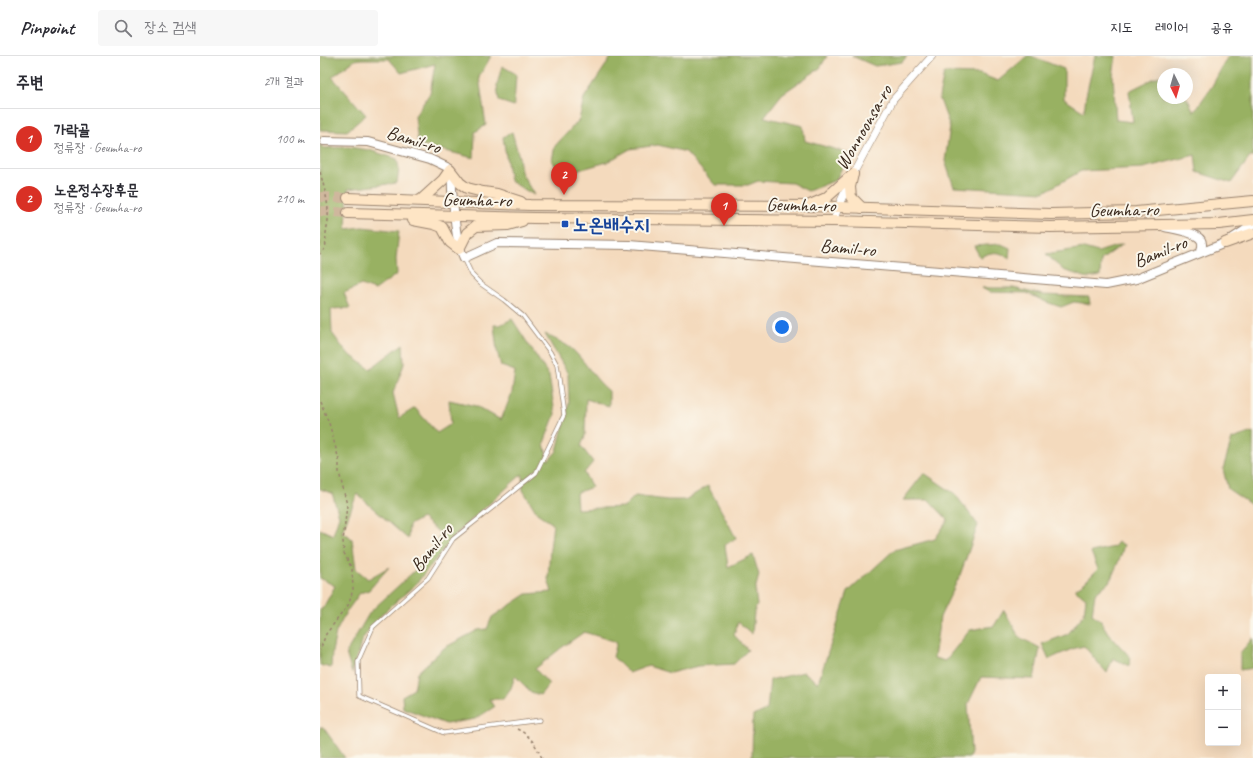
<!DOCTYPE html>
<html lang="ko">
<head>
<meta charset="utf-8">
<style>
  :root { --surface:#fff; --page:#f7f7f7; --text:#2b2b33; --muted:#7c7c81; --line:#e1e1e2; --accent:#d93025 }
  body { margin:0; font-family:Caveat,"Poor Story",sans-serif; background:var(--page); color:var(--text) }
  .controls { position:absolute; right:12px; bottom:12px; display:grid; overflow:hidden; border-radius:4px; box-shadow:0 4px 16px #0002 }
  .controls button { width:36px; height:36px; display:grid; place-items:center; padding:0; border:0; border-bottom:1px solid var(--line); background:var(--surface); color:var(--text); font:20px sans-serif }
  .compass { position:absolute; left:837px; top:12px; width:36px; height:36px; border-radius:50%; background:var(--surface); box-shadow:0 4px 16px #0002; rotate:175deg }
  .you { position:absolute; left:462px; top:271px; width:14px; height:14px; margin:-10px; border:3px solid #fff; border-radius:50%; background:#1a73e8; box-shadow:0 0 0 6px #1a73e833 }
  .badge { display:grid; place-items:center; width:26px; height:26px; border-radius:50%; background:var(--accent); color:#fff; font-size:13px; font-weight:700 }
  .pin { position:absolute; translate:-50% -33px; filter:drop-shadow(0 1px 2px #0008) }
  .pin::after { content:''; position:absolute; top:21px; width:14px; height:12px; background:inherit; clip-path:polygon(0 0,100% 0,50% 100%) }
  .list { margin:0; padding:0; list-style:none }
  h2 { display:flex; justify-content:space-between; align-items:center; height:52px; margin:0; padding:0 16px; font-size:17px }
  h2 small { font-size:13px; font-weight:400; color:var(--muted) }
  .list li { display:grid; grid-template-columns:26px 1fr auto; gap:12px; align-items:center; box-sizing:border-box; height:60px; padding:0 16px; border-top:1px solid var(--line) }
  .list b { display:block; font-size:15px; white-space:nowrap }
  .list p { margin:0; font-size:13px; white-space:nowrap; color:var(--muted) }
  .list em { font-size:13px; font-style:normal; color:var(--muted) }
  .icon { flex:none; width:22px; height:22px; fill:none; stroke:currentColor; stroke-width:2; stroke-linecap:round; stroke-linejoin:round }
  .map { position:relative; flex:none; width:933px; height:702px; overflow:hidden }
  header { display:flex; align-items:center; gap:24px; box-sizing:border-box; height:56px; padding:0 20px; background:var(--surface); border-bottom:1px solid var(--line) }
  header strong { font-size:19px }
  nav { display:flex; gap:22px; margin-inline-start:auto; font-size:14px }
  .search { width:280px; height:36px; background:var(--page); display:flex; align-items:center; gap:10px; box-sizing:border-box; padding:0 14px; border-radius:4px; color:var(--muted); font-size:15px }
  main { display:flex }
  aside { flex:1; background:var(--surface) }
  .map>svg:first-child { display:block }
</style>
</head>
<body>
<header>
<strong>Pinpoint</strong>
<div class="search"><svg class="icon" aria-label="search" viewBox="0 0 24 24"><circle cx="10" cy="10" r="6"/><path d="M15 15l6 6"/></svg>장소 검색</div>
<nav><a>지도</a><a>레이어</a><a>공유</a></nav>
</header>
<main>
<aside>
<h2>주변<small>2개 결과</small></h2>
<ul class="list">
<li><span class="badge">1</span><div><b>가락골</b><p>정류장 · Geumha-ro</p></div><em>100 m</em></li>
<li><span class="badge">2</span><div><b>노온정수장후문</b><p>정류장 · Geumha-ro</p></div><em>210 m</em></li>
</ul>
</aside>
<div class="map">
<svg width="933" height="702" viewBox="0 0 933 702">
  <rect width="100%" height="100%" fill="#fbf7ec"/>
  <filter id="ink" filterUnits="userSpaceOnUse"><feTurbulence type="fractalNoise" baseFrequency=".025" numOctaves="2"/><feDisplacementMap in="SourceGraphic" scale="8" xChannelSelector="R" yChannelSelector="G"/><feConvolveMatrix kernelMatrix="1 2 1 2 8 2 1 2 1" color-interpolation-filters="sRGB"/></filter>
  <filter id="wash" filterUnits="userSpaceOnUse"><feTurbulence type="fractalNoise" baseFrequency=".012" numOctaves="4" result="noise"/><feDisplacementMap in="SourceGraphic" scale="16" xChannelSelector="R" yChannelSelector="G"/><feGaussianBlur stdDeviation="0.9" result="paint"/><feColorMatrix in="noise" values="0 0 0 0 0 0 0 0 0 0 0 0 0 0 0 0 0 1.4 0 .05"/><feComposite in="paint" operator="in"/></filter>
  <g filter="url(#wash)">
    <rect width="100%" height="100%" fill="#f4dabd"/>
    <!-- forest -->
    <g fill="#98b162" stroke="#6a6e40">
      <polygon points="0,0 171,0 159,21 166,69 155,76 154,102 98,88 95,60 110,37 115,8 81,17 69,3 42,3 35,4 12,21 46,59 27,75 0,74"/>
      <polygon points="292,0 507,0 500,12 462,38 444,61 483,70 485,85 529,97 516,124 488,135 472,127 438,125 428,129 395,129 366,96 338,89 310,93 287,106 241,119 232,104 235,90 259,64 264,42"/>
      <polygon points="532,0 587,0 582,6 555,10"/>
      <polygon points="707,0 711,0 744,13 744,43 764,56 766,40 775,0 796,0 793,20 796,64 813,66 809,35 839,20 843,22 843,42 867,42 874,56 892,30 908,0 933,0 933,101 930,101 911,127 877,116 875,99 823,112 761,115 724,136 634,131 625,105 630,71 619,41 624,17 660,18 678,25"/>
      <polygon points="182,10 196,18 194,50 179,45 177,29"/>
      <polygon points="192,76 199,101 201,116 214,139 190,125 183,81"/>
      <path d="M0,79L1,90L4,92L29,91L49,94L77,103L79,113L77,127L28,133L26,173L42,171L79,175L76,203L77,218L55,234L41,229L24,237L30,252L11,253L12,277L26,296L50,313L83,288L84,308L73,337L79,362L95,352L117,377L131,368L129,344L156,350L181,364L192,337L195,315L181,310L177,295L174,269H180L192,263L229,320L235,358L224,387L228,405L237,395L249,347L248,318L225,278C234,283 247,288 254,295C267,308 275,324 289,335V350L266,343L265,380L261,390L273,406L264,417L272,431L256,437L257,453L304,451L315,440L347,444H365L388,430L416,482L405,489L408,511L433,499L439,519L435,534L437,549L434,556L432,578L418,566L414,579L428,594L414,608L378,610L350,617L328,610L309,617L293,601L297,586L264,576L241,592L215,613L229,628L220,639L211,636L195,620L191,632L183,643H169L174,651L155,663L126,668L83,652L82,640L94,633L97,617L124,592L158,574L167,573L172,561L207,538L232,536L228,523L230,493L233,468L217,457L203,434L202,418L135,479L96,528L63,557L42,583L32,617L26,597L50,556L104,506L121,478L102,462L89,469L88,483L37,438L22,476L29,480L32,483L36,513L48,523L69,511L49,534L40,537L27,555L16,576L12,596L11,612L0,609V554L3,552L15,530L0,522V473L13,479L19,460L12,437L0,433Z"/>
      <path d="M681,188L690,192L689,202C678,194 671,196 660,201L654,190Z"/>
      <polygon points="803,188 781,204 780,220 768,222 743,214 726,198 764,192 778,196"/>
      <polygon points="662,232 693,232 723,239 769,241 770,248 754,246 741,251 726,246 707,237 669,236"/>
      <polygon points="933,376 933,450 908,433 903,413 912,383"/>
      <polygon points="604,417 635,438 658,469 640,519 620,561 614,602 625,605 650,574 674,570 684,554 699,581 720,592 714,623 661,621 648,648 651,697 649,702 432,702 433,660 447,654 450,624 484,616 498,627 528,536 574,494 615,483 628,464 609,444 583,444"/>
      <polygon points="798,486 804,489 800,502 790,525 775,538 772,558 780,564 788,577 811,602 809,610 793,602 787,617 764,590 752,593 729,603 722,588 748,578 764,558 766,542 755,533 763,528 778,513 771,496 794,491"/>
      <polygon points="933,582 933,612 920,614 920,597"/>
      <polygon points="0,671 3,671 25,702 0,702"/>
    </g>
  </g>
  <g filter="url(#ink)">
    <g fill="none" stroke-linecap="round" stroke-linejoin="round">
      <!-- secondary-tunnel -->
      <g stroke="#cfb79d" stroke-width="10" stroke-dasharray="10 5" stroke-linecap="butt">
        <polyline points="0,141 28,142"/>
        <polyline points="0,155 28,157"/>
      </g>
      <defs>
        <polyline id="service" points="144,202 152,219 161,228 184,244 203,260 230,296 237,309 244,359 216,417 133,483 108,522 53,571 38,605 39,640 124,677 220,664"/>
        <polyline id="minor" points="514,165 518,151 533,118 573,44 612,0"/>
        <g id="tertiary">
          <path d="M4,85L48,86L110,103L129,112C132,119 132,127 132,134C135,157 134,181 144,202L177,187L309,189L786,229L816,223L905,187L933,169"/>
          <path d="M845,171C854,173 876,176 881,184C883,187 882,192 881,196"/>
        </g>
        <g id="secondary">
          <polyline points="533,118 530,131 531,141 542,152"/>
          <polyline points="28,142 210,149 488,150 731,158 816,156 933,145"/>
          <polyline points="101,144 123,124 130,114 140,127 147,132 163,136 177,138 201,146"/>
          <polyline points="490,149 506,142 533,118"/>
          <polyline points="28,157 214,162 514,165 730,171 899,168 933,164"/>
          <polyline points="93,164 114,168 122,171 130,186 139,193 147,177 156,170 188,169 202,165"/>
          <polyline points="905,187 933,177"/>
        </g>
      </defs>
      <!-- service casing -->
      <use href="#service" stroke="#98826e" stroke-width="5"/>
      <!-- minor casing -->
      <use href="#minor" stroke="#98826e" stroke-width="8"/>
      <!-- tertiary casing -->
      <use href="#tertiary" stroke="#98826e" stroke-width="10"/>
      <!-- secondary casing -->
      <use href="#secondary" stroke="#98826e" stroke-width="12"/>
      <!-- path -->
      <g stroke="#98826e" stroke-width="1.5" stroke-dasharray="3 3" stroke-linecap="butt">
        <path d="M0,116C4,131 9,147 8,163C8,168 6,173 6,178C5,187 8,192 0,198"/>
        <polyline points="0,345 9,367 19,404 19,416 27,449 23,485 24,497 32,513 33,533 29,548 6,578 0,594"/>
        <path d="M197,673C211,680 215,688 222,702"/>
      </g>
      <!-- service -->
      <use href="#service" stroke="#fff" stroke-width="3.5"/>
      <!-- minor -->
      <use href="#minor" stroke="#fff" stroke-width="7"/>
      <!-- tertiary -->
      <use href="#tertiary" stroke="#fff" stroke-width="8"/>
      <!-- secondary -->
      <use href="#secondary" stroke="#fee5c5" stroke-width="10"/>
    </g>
  </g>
  <!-- markers -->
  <rect fill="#1a4fb4" stroke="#fbf7ec" stroke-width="1.5" x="241" y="164" width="8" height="8" rx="2"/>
  <g text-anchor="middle" stroke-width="4" stroke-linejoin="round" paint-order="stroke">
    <!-- street labels -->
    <g font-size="19" fill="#3b2a1e" stroke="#fbf7ec">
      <text transform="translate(543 71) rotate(-60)" y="7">Wonnoonsa-ro</text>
      <text transform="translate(94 83) rotate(17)" y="7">Bamil-ro</text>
      <text transform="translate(157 143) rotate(1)" y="7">Geumha-ro</text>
      <text transform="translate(481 148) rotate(1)" y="7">Geumha-ro</text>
      <text transform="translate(804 153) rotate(-1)" y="7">Geumha-ro</text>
      <text transform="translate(528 191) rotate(5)" y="7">Bamil-ro</text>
      <text transform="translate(840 195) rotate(-22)" y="7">Bamil-ro</text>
      <text transform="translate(111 491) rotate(-51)" y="7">Bamil-ro</text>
    </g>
    <!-- transit labels -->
    <g font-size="19" font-weight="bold" fill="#164399" stroke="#fbf7ec" text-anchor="start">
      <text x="253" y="175">노온배수지</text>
    </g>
  </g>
</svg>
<div class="controls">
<button>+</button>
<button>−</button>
</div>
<svg class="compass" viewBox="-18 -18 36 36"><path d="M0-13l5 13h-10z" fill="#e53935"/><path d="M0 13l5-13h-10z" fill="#7c7c81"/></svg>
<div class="you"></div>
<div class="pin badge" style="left:404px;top:170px">1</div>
<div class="pin badge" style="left:244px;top:139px">2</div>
</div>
</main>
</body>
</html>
